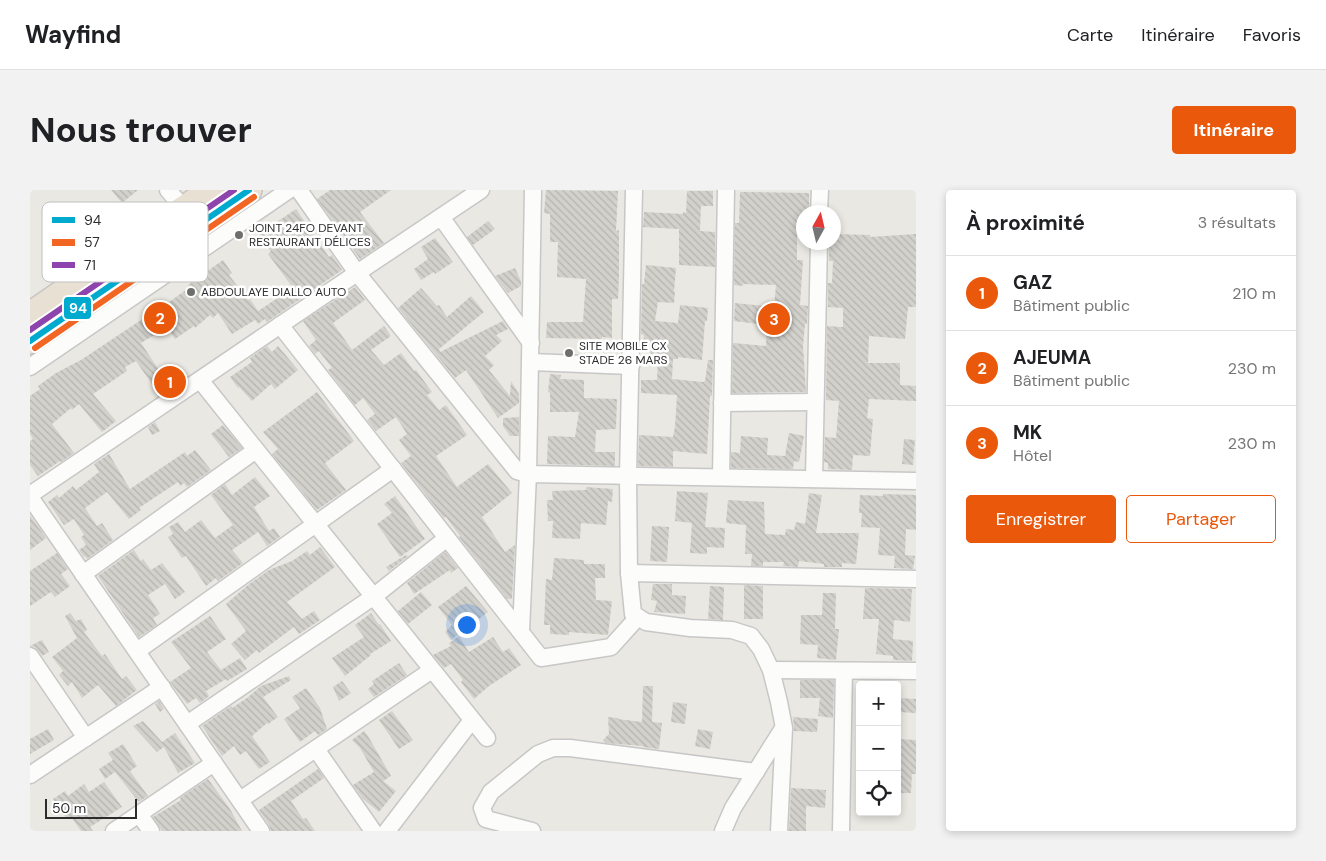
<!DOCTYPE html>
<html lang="fr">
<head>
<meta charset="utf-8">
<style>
  :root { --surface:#fff; --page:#f2f2f2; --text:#202124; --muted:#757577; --line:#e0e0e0; --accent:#ea580c }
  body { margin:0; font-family:"DM Sans",sans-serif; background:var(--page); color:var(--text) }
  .controls { position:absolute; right:15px; bottom:15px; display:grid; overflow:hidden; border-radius:5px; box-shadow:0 2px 8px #0003 }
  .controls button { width:45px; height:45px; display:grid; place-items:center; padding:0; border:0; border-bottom:1px solid var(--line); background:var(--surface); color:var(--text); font:25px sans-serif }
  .compass { position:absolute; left:766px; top:15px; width:45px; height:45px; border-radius:50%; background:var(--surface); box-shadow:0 2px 8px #0003; rotate:8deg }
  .scale { position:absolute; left:15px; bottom:12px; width:92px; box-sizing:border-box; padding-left:5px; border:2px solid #2c2c2c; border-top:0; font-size:14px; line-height:18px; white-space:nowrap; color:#2c2c2c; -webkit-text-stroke:4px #fff; paint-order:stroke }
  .you { position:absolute; left:436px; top:434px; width:18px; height:18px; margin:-12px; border:4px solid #fff; border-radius:50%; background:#1a73e8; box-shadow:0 0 0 8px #1a73e833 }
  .badge { display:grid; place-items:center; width:32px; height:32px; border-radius:50%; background:var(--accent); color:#fff; font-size:16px; font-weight:700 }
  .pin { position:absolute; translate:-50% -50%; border:2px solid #fff; box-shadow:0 1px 5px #0006 }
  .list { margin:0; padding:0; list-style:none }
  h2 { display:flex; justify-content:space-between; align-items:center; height:65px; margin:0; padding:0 20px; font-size:21px }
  h2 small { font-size:16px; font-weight:400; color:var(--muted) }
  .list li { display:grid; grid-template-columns:32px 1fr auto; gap:15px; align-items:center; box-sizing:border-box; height:75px; padding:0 20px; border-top:1px solid var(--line) }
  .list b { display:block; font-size:19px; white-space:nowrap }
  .list p { margin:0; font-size:16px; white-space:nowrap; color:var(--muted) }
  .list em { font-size:16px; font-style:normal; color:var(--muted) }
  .actions { display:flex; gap:10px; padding:15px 20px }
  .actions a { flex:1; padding:11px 0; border:1px solid var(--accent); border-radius:5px; text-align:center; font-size:18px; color:var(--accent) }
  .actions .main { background:var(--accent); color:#fff }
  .icon { flex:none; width:28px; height:28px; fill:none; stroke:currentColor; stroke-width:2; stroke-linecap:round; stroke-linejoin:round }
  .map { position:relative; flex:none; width:886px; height:641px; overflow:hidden; border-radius:5px }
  header { display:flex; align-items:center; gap:30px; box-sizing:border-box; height:70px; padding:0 25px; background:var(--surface); border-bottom:1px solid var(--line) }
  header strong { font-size:24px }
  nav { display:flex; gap:28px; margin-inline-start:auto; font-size:18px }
  .intro { display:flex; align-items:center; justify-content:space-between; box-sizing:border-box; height:120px; padding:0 30px }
  h1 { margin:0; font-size:35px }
  .button { padding:12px 22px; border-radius:5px; background:var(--accent); color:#fff; font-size:18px; font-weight:700 }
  main { display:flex; gap:30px; padding:0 30px }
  aside { flex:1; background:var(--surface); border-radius:5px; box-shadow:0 2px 8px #0003 }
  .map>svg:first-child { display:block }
</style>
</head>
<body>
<header>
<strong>Wayfind</strong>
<nav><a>Carte</a><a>Itinéraire</a><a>Favoris</a></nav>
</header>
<div class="intro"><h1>Nous trouver</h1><a class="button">Itinéraire</a></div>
<main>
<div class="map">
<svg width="886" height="641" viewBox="0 0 886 641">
  <defs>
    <pattern id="building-back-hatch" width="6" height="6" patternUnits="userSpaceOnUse" patternTransform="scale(1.25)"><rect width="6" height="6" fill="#d3d1cc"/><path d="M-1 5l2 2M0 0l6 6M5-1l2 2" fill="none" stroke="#b5b4af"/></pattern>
  </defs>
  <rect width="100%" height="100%" fill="#eae8e2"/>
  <!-- building -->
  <g fill="url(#building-back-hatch)">
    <polygon points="81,0 108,0 92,13"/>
    <polygon points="300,0 361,0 330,22 354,53 330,69 287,9"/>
    <polygon points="516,0 588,1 586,41 589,40 589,86 588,109 582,109 582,148 572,147 572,149 516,148 517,132 553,132 556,89 527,87 528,52 520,52 520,24 514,23"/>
    <polygon points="657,1 683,1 683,16 671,16 670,41 685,42 685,77 649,75 649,39 613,37 614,22 653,24 653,22 656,23"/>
    <polygon points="710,2 779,3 779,22 774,21 774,42 767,41 767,70 773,70 770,115 778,116 777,134 775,134 773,156 776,202 702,203 703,153 736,156 737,135 704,131 705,113 744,117 746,95 713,94 713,96 704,95 705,33 709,33"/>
    <polygon points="266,19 299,67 302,65 312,80 237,132 235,129 228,134 225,130 202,144 188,123 183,128 180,125 165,138 164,136 145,149 137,137 111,153 139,195 128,203 106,171 95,177 97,181 63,204 86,231 72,242 49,214 42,220 41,218 22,234 44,263 31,272 30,271 8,286 0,275 0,251 3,249 0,244 0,206 10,199 8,196 26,183 51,170 120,124 121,125 160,97 158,95 193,70 202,83 199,85 218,110 220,109 228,121 263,98 238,64 241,61 229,44"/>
    <polygon points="458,31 465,39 443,55 437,47"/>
    <polygon points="804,44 840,45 840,47 886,44 886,117 878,117 875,149 839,146 838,173 870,173 870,195 886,196 886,211 839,209 837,228 843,229 840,266 823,265 822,280 798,279 798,273 794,272 795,247 806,248 809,211 796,210 797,136 813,137 813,118 798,117 798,93 802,93 803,71 799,71 799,52 804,52"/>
    <polygon points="405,48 423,72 405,84 404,82 391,90 384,79 398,69 391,57"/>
    <polygon points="616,75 646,78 644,102 645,102 644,113 628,112 625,131 648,133 650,115 678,118 677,131 675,131 672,170 648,167 648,169 643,169 642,189 673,192 675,191 678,170 683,170 682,206 680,206 677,264 643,261 643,277 608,276 609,245 643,247 645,237 647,205 611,203 611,190 627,190 628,168 620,167 621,158 613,157 614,145 611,144 612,94 614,94"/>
    <polygon points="485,78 491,91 491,96 478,103 465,86"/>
    <polygon points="325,97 335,110 303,133 322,160 354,136 361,146 341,160 354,175 371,163 384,181 386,180 402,202 397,205 409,220 416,215 437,245 406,266 427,297 458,274 482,303 452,327 475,362 485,355 482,409 477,409 429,347 430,346 416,327 414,328 371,273 381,266 369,250 377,244 366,227 346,241 337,230 345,224 333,208 325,215 298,180 302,178 289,161 285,164 279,156 286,150 273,131"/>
    <polygon points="391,98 407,116 409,115 417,127 441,106 454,122 409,159 410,162 473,131 478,139 466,145 472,151 455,166 464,175 459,180 480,206 481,191 489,204 489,213 468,228 436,180 425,188 368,118"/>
    <polygon points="237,156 242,162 248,156 268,180 245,199 241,194 222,211 209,197 208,198 200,187 222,172 220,168"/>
    <polygon points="520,184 531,185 530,189 554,190 554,208 587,209 586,239 566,240 565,262 585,262 585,276 517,274 518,246 545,247 549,222 520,222 520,203 518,202"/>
    <polygon points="287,202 324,251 295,273 316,300 287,320 242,264 248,259 233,242"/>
    <polygon points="489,227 489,246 480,246 473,236 473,228"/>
    <polygon points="125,232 130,241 122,245 118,237"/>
    <polygon points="193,235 212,258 199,267 181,244"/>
    <polygon points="759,243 774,246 769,272 764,271 763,279 701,278 701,262 710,263 711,246 738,248 737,265 755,266"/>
    <polygon points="874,249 885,250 883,275 872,274"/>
    <polygon points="165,260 181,280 157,297 154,293 150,296 148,292 109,318 111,320 99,329 77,302 55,318 67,336 72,333 83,350 57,369 55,366 54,367 49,360 56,355 51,347 54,345 44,329 34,335 18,312 27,305 29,308 43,296 46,300 69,282 64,274 79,264 100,299 155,262 157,266"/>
    <polygon points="225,287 240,306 224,317 239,341 244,338 250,347 237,356 228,342 202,360 213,373 188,391 186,388 176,396 156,366 152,368 138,347 143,344 139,337 148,332 155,342 171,330 185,348 203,335 181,305 195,294 202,305"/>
    <polygon points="556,297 583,299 582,312 578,311 576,335 551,333 550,349 522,348 523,331 518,331 517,310 523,310 522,301 556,300"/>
    <polygon points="647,301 678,303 675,337 695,338 694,358 677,357 677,364 660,363 662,333 645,331"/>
    <polygon points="779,303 792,305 786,343 829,343 826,374 812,373 812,377 794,377 794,374 769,371 768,377 753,376 754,372 733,372 733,376 721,376 722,364 715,364 716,335 696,333 698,310 734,312 735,344 755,345 756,339 764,340 766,332 775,334"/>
    <polygon points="853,304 886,305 886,340 876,339 875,365 885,366 883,379 864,378 865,366 848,365 850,338 831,337 832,323 829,323 830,305 853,306"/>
    <polygon points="365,306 395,349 370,367 347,334 362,323 354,314"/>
    <polygon points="0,325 16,348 0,360"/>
    <polygon points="622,336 639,337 637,372 620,371"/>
    <polygon points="290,357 305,377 257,412 272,429 284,421 290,430 269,444 264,437 229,463 227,460 215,470 201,454 216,441 196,414 218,395 239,380 262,371 277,361 280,365"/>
    <polygon points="104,360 111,371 113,369 121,380 132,373 155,402 145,409 135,394 118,405 130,424 123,428 127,435 109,447 68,386"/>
    <polygon points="415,362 428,378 421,383 420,380 384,404 377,393"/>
    <polygon points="27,363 38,379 31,384 40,396 25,407 21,402 0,416 0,381"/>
    <polygon points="376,365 378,366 359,381 356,377"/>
    <polygon points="524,368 554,370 554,374 575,374 575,388 565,388 566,410 582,411 578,445 539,442 539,445 520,444 520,435 514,435 516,389 522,390"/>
    <polygon points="623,394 642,394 642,405 656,406 655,424 624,422 627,411 621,410"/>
    <polygon points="714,395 733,396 733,429 714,429"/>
    <polygon points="436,396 458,422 421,450 415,442 422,435 408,417"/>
    <polygon points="680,396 694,397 693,430 678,429"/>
    <polygon points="835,398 882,399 880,432 864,430 863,449 883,451 882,471 863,470 863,466 846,464 849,429 833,429"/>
    <polygon points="391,402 402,415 378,434 368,421"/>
    <polygon points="793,403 806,403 805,439 809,439 806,470 787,468 788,455 770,454 771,425 792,425"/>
    <polygon points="40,423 46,431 51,429 57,440 54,442 72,466 75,464 92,489 96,486 107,500 86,516 68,495 52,508 42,492 38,496 29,485 33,481 22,467 47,448 35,426"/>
    <polygon points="341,423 349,435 350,434 361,451 340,464 341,465 315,486 302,468 334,447 325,435"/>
    <polygon points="180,426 196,449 177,462 191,480 210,468 217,479 197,491 196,489 176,501 179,506 170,513 166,508 157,514 140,492 161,478 141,452"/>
    <polygon points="429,446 439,462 463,447 473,462 479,458 491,475 459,496 444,509 431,492 433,490 421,474 414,478 403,465 421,456 419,453"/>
    <polygon points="12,450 19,462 12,466 5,457 0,456"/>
    <polygon points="369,473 377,485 344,507 338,499 344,494 342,491"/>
    <polygon points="259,486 261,490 233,507 248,527 238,534 237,533 222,546 240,572 229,579 216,561 210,565 204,556 192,566 172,536 201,516 202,518 217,508 231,496"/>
    <polygon points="770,490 804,490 803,528 788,526 790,508 770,508"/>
    <polygon points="312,491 321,503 309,511 303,497"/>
    <polygon points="613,496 623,496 622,532 632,533 629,559 613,557 613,556 576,553 573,550 579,544 578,527 588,528 588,529 612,532"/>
    <polygon points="276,498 290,518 297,539 288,545 285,541 270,552 254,529 270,518 262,507"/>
    <polygon points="869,508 886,509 886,523 869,522"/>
    <polygon points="129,511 134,519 130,522 125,514"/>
    <polygon points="643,512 657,514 655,534 641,532"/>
    <polygon points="362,521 383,550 369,559 349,530"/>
    <polygon points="763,527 788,529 787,542 764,541"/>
    <polygon points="113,531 132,552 145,543 165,573 148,583 134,557 127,562 103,536"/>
    <polygon points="18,539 24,550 0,564 0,549"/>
    <polygon points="668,539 683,542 680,559 665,556"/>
    <polygon points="334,541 338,546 361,586 353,591 366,601 349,622 333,609 323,595 344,582 330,558 322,550"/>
    <polygon points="867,549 886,550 886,584 882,584 881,603 867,603"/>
    <polygon points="93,554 107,576 100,581 118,606 110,611 108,611 85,582 75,589 69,579 83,570 78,563"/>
    <polygon points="288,579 294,588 261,611 273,629 276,628 285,641 241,641 239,635 229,620"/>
    <polygon points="178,589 200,619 212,641 132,641 123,627 151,610 150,608"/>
    <polygon points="74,592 92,617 60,637 63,641 51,641 41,627 37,629 23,609 35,601 38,606 54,594 59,602"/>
    <polygon points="761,598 796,600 795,618 776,616 776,641 759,641"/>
  </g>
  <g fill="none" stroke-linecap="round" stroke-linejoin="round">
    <defs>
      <g id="minor">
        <polyline points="138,0 154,19"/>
        <polyline points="269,0 327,83 487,281 498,284 886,291"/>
        <polyline points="604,0 598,286 599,383 603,424 616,432 660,438 702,440 721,446 731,459 741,480 749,512 754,538 749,641"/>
        <polyline points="789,22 790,0"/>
        <polyline points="411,27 501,153"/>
        <polyline points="250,135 511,468 581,457 608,427"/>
        <polyline points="501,172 601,176"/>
        <polyline points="0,177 259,0"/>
        <polyline points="170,190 457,548"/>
        <polyline points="692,213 785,212"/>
        <polyline points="691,287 696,0"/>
        <polyline points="784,289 789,52"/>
        <polyline points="0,305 327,83 451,0"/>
        <polyline points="0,307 231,641"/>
        <polyline points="599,383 886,389"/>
        <polyline points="53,384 226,260"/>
        <polyline points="491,441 498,284 503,0"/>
        <polyline points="107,461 363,279"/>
        <polyline points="0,466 56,548"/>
        <polyline points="741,480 886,481"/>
        <polyline points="157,534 343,407 417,348"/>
        <polyline points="286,559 343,641"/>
        <polyline points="0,585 132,497"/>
        <polyline points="210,610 402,480"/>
        <polyline points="109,624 121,641"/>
        <polyline points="84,641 184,573"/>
        <polyline points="357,641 442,530"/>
        <polyline points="502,641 456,629 452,618 461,602 508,564 523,558 540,558 726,582"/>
        <polyline points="693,641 703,618 752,540"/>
        <polyline points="811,641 814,481"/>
      </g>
      <g id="highway">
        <polyline points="0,125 181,0"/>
        <polyline points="0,151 219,0"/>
      </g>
    </defs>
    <!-- minor casing -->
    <use href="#minor" stroke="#c8c7c7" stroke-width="19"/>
    <!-- highway casing -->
    <use href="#highway" stroke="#c6c5c2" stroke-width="28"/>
    <!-- minor -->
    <use href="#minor" stroke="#fcfcfb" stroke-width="16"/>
    <!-- highway -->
    <use href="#highway" stroke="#e9e0d4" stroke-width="25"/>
    <defs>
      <polyline id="bus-1" points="0,151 219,0"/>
      <polyline id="bus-2" points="5,158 224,7"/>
      <polyline id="bus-3" points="0,140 204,0"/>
    </defs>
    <!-- bus-1 casing -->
    <use href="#bus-1" stroke="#fff" stroke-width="10"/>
    <!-- bus-2 casing -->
    <use href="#bus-2" stroke="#fff" stroke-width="10"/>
    <!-- bus-3 casing -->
    <use href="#bus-3" stroke="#fff" stroke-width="10"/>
    <!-- bus-1 -->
    <use href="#bus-1" stroke="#00a9ce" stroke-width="6"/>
    <!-- bus-2 -->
    <use href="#bus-2" stroke="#f26522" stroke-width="6"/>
    <!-- bus-3 -->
    <use href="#bus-3" stroke="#8e44ad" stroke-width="6"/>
  </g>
  <!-- markers -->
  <g fill="#6e6e6c" stroke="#fff" stroke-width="2">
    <circle cx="209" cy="45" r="5"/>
    <circle cx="161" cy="102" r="5"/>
    <circle cx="539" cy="163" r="5"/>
  </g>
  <g text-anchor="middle" stroke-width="5" stroke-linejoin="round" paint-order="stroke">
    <!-- poi labels -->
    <g font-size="12" fill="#2c2c2c" stroke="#fff" text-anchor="start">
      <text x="219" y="42">JOINT 24FO DEVANT<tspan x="219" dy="14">RESTAURANT DÉLICES</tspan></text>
      <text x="171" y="106">ABDOULAYE DIALLO AUTO</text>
      <text x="549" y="160">SITE MOBILE CX<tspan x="549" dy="14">STADE 26 MARS</tspan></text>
    </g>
  </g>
  <!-- legend -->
  <rect x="12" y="12" width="166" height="80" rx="8" fill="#fff" stroke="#c0c0c0" stroke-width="1"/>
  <rect x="22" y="27" width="23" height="6" fill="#00a9ce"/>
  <rect x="22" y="49" width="23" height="7" fill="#f26522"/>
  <rect x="22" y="72" width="23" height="6" fill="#8e44ad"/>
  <g font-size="14" fill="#2c2c2c">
    <text x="54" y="35">94</text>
    <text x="54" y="57">57</text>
    <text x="54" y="80">71</text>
  </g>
  <rect stroke="#fff" stroke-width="2" x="33" y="106" width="29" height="24" rx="5" fill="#00a9ce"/>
  <g font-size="14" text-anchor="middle" font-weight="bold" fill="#fff">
    <text x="48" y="123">94</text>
  </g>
</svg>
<div class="controls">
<button>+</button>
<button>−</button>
<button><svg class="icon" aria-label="locate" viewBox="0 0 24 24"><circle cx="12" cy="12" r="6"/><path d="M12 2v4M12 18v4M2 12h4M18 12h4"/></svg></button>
</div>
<svg class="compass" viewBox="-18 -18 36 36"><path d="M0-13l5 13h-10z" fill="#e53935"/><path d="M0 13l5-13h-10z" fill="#757577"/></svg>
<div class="scale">50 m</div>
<div class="you"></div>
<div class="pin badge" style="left:140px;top:192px">1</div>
<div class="pin badge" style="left:130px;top:128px">2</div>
<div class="pin badge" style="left:744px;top:129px">3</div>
</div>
<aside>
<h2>À proximité<small>3 résultats</small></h2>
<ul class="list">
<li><span class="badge">1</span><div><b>GAZ</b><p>Bâtiment public</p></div><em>210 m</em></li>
<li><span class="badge">2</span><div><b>AJEUMA</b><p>Bâtiment public</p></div><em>230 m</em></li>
<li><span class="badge">3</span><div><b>MK</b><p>Hôtel</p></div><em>230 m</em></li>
</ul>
<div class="actions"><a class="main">Enregistrer</a><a>Partager</a></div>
</aside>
</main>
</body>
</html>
